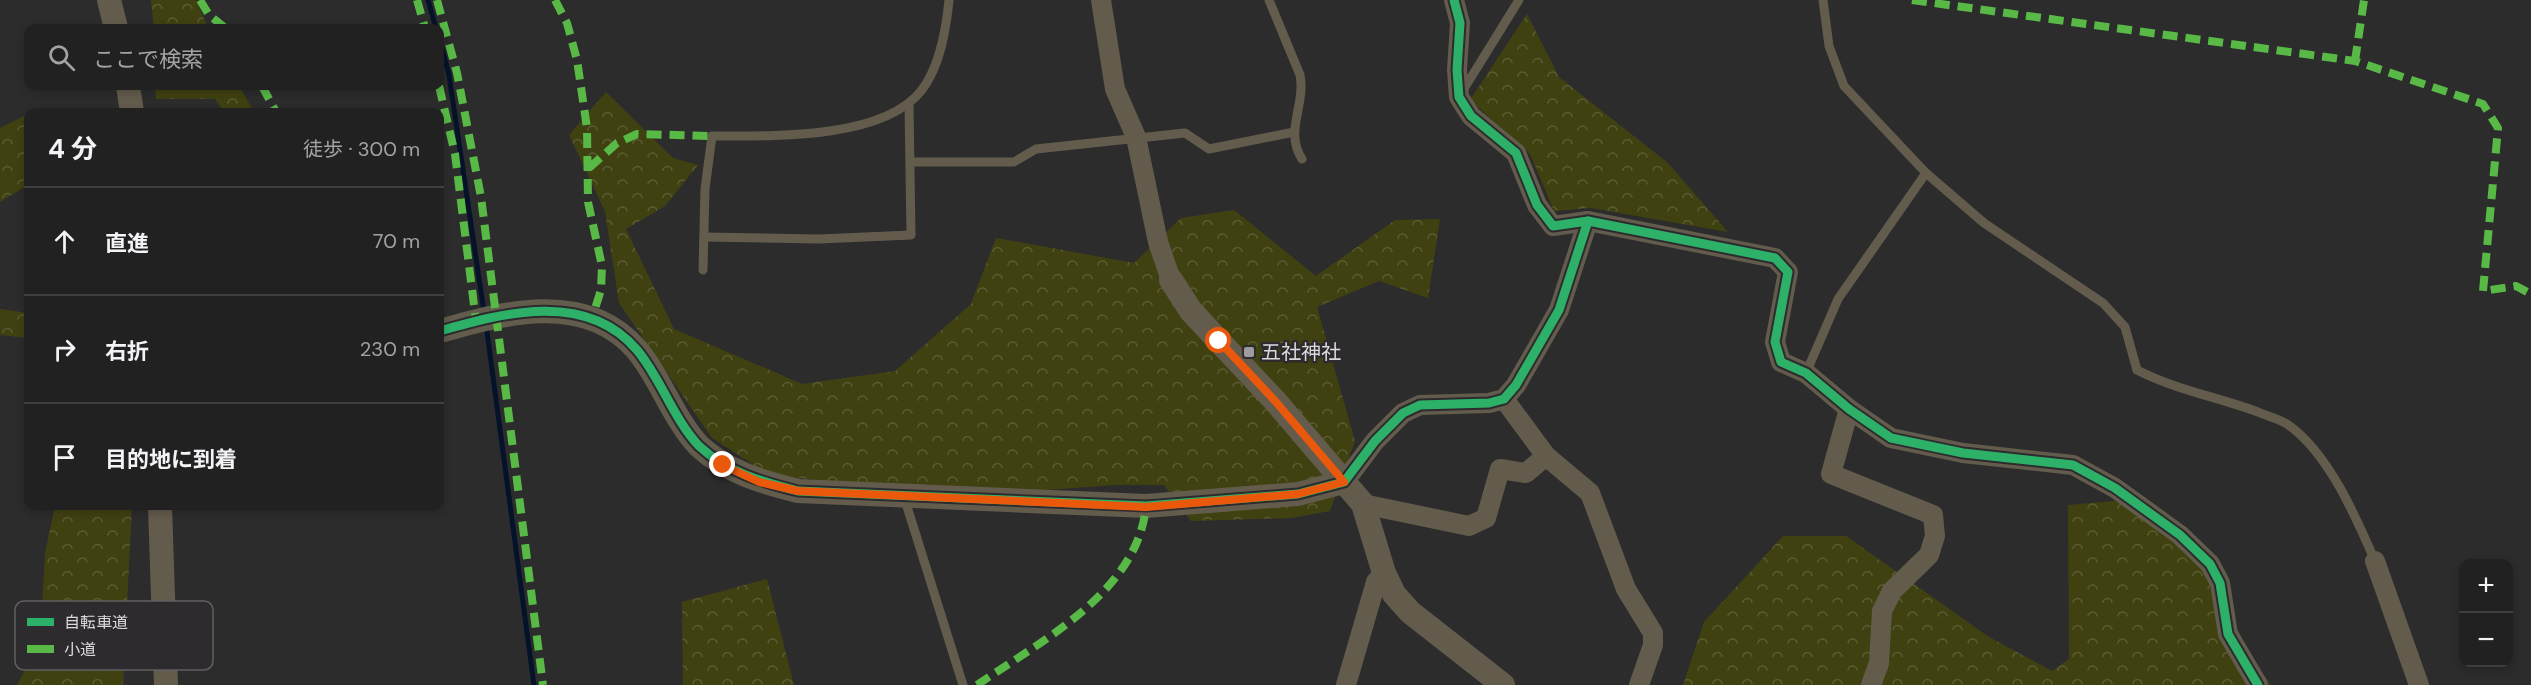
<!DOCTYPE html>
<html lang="ja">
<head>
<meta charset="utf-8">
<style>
  :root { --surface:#222122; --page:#2e2e2f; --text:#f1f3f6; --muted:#a2a3a5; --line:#3f3e40 }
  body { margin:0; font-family:"DM Sans","Noto Sans JP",sans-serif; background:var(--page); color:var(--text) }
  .controls { position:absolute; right:18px; bottom:18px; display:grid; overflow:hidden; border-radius:12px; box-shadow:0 3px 9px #0003 }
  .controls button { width:54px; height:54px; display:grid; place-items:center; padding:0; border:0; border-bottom:2px solid var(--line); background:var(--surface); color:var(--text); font:30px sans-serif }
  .stop { position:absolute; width:18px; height:18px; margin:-14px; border:4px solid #ea580c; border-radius:50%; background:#fff }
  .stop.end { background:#ea580c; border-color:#fff; box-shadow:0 2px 6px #0008 }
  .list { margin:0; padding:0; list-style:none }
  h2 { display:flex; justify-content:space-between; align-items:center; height:78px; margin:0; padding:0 24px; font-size:26px }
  h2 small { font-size:20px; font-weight:400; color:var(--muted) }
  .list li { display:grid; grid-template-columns:39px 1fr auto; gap:18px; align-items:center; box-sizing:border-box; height:108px; padding:0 24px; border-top:2px solid var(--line) }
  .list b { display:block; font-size:22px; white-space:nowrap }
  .list em { font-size:20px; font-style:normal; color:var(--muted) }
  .icon { flex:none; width:33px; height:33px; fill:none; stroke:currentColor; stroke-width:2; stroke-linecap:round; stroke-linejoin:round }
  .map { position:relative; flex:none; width:2531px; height:685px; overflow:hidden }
  .search { position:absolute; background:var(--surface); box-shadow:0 3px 9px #0003; left:24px; top:24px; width:420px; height:66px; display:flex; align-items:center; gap:15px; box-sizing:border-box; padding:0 21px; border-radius:12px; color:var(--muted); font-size:22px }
  .panel { position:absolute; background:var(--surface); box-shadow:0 3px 9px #0003; left:24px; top:108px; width:420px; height:402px; border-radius:12px }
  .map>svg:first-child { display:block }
</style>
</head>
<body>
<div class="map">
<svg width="2531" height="685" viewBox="0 0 2531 685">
  <defs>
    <pattern id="forest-crowns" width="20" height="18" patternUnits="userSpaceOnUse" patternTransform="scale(1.5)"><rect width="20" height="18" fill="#404111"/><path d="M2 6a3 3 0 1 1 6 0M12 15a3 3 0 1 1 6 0" fill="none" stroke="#5b5c33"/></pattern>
  </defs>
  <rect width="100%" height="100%" fill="#2d2c2d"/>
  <!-- forest -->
  <g fill="url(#forest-crowns)">
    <polygon points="151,0 196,0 208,28 154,28"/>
    <polygon points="1527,14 1559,77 1668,163 1728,232 1591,208 1554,211 1530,154 1470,100"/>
    <polygon points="155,86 239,86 254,112 224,112 215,99 156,99"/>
    <polygon points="606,92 673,158 698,165 665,206 626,229 674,329 802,384 895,371 971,304 996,238 1134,263 1181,218 1234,210 1316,276 1395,220 1440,219 1428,298 1379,281 1317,307 1355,441 1330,511 1291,518 1191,521 1164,485 1116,485 989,494 771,476 712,438 619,303 605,211 569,135"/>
    <polygon points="28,114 28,185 0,202 0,128"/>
    <polygon points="0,309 28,313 28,338 0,335"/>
    <polygon points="2136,499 2188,533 2252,658 2271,685 1683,685 1704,622 1783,536 1846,536 1989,637 2052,671 2069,659 2068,505"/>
    <polygon points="55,506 132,506 123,685 17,685 40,643 45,553"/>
    <polygon points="767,579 794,685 683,685 682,602"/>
  </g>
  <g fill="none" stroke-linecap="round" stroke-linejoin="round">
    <!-- stream -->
    <g stroke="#04132a" stroke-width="5">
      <polyline points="428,0 436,28"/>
      <polyline points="440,41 449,75 484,312"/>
      <polyline points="486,324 534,685"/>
    </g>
    <!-- service -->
    <g stroke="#635c4d" stroke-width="9">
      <path d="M1269,0L1300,75C1306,104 1284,132 1302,159"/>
      <path d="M1823,0L1829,46L1844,86L1926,173L1984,223L2103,303L2125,327L2137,370C2176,390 2218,397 2258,412C2267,416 2279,419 2287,424C2328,452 2356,517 2375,561"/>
      <polyline points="1462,92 1519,0"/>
      <polyline points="912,162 1014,162 1036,149 1185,133 1209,149 1294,132"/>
      <polyline points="704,237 819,239 911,235 909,104"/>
      <path d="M703,270L705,189L712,136C769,136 882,140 921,91C940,67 946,30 949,0"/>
      <polyline points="1806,373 1838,299 1926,173"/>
      <polyline points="904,497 963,685"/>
    </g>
    <!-- minor -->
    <g stroke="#635c4d" stroke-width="20">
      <polyline points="1101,0 1115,89 1136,137 1158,242 1171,280"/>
      <polyline points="1454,0 1460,23 1457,70 1459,97 1471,116 1516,153 1537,205 1553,226 1588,221 1775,258 1788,272 1775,342 1781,362 1806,373 1849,409 1891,438 1963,453 2073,465 2115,488 2180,535 2210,564 2220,583 2228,634 2258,685"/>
      <polyline points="1504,399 1546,456 1590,493 1626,589 1653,633 1653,645 1639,685"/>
      <polyline points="1849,409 1831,474 1933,515 1935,536 1929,555 1892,591 1882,611 1879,663 1871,685"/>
      <polyline points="1344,482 1375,441 1403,413 1420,405 1489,403 1504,399 1516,385 1559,310 1588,221"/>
      <polyline points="1363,504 1469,526 1486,518 1500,469 1526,473 1546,456"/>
      <polyline points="2375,561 2419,685"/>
      <polyline points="1346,685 1376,582 1384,573"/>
    </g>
    <!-- tertiary -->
    <g stroke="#635c4d" stroke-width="24">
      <polyline points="109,0 116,28"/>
      <polyline points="128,86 132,112"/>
      <polyline points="1171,280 1191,311 1276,402 1363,504 1384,573 1394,594 1410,612 1503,685"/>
      <path d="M440,331C503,313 586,290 637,350C660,377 674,420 699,446C727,472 762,482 798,491L1146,506L1298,494L1344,482"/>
      <polyline points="160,506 166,685"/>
    </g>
    <!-- quiet -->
    <g stroke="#58b947" stroke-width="8" stroke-dasharray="15 8" stroke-linecap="butt">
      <polyline points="200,0 209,15 225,28"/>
      <polyline points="417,0 425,28"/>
      <polyline points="437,0 457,73 481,197 543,685"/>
      <polyline points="555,0 567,23 577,60 587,128 588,202 602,266 601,290 592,318"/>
      <polyline points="1912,0 2355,61 2483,104 2498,128 2483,291 2516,286 2531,294"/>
      <polyline points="2355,61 2364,0"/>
      <polyline points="262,86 276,112"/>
      <polyline points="439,86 455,154 476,321"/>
      <polyline points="589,168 617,143 637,134 712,136"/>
      <path d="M977,685C1041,641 1138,592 1146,506"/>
    </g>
    <defs>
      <g id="cycleway">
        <polyline points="1454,0 1460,23 1457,70 1459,97 1471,116 1516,153 1537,205 1553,226 1588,221 1775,258 1788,272 1775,342 1781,362 1806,373 1849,409 1891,438 1963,453 2073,465 2115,488 2180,535 2210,564 2220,583 2228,634 2258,685"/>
        <path d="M440,331C503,313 586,290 637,350C660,377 674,420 699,446C727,472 762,482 798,491L1146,506L1298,494L1344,482L1375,441L1403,413L1420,405L1489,403L1504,399L1516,385L1559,310L1588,221"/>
      </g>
    </defs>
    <!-- cycleway casing -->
    <use href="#cycleway" stroke="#2d2b2e" stroke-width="13"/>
    <!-- cycleway -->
    <use href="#cycleway" stroke="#2db169" stroke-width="9"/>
  </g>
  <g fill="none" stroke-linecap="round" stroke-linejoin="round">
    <!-- route -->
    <polyline stroke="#ea580c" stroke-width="8" points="723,465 759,482 798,491 1146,507 1298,494 1344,482 1276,402 1219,341"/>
  </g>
  <!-- markers -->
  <rect fill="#9e9c9e" stroke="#2d2b2e" stroke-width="2" x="1243" y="346" width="12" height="12" rx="3"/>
  <g text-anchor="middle" stroke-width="5" stroke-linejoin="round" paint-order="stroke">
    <!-- poi labels -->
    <g font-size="20" fill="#dbd9db" stroke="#2d2b2e" text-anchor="start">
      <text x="1261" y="359">五社神社</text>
    </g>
  </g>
  <!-- legend -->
  <rect x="15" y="601" width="198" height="69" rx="9" fill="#2d2b2e" stroke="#615f62" stroke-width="1.5"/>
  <rect x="27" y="618" width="27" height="8" fill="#2db169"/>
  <rect x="27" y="645" width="27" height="8" fill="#58b947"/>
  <g font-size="16" fill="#dbd9db">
    <text x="64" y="628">自転車道</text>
    <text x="64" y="655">小道</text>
  </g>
</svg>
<div class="controls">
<button>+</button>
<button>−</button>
</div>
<div class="stop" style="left:1219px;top:341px"></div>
<div class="stop end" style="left:723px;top:465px"></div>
<div class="search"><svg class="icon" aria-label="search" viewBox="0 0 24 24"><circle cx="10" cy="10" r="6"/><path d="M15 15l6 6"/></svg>ここで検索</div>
<section class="panel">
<h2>4 分<small>徒歩 · 300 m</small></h2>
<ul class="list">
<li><svg class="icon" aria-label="ahead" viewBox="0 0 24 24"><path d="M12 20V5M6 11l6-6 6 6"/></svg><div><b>直進</b></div><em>70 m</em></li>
<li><svg class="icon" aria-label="right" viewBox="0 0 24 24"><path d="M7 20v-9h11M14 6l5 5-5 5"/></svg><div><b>右折</b></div><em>230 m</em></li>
<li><svg class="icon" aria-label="arrive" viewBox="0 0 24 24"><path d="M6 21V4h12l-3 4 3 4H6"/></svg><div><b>目的地に到着</b></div></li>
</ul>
</section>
</div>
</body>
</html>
